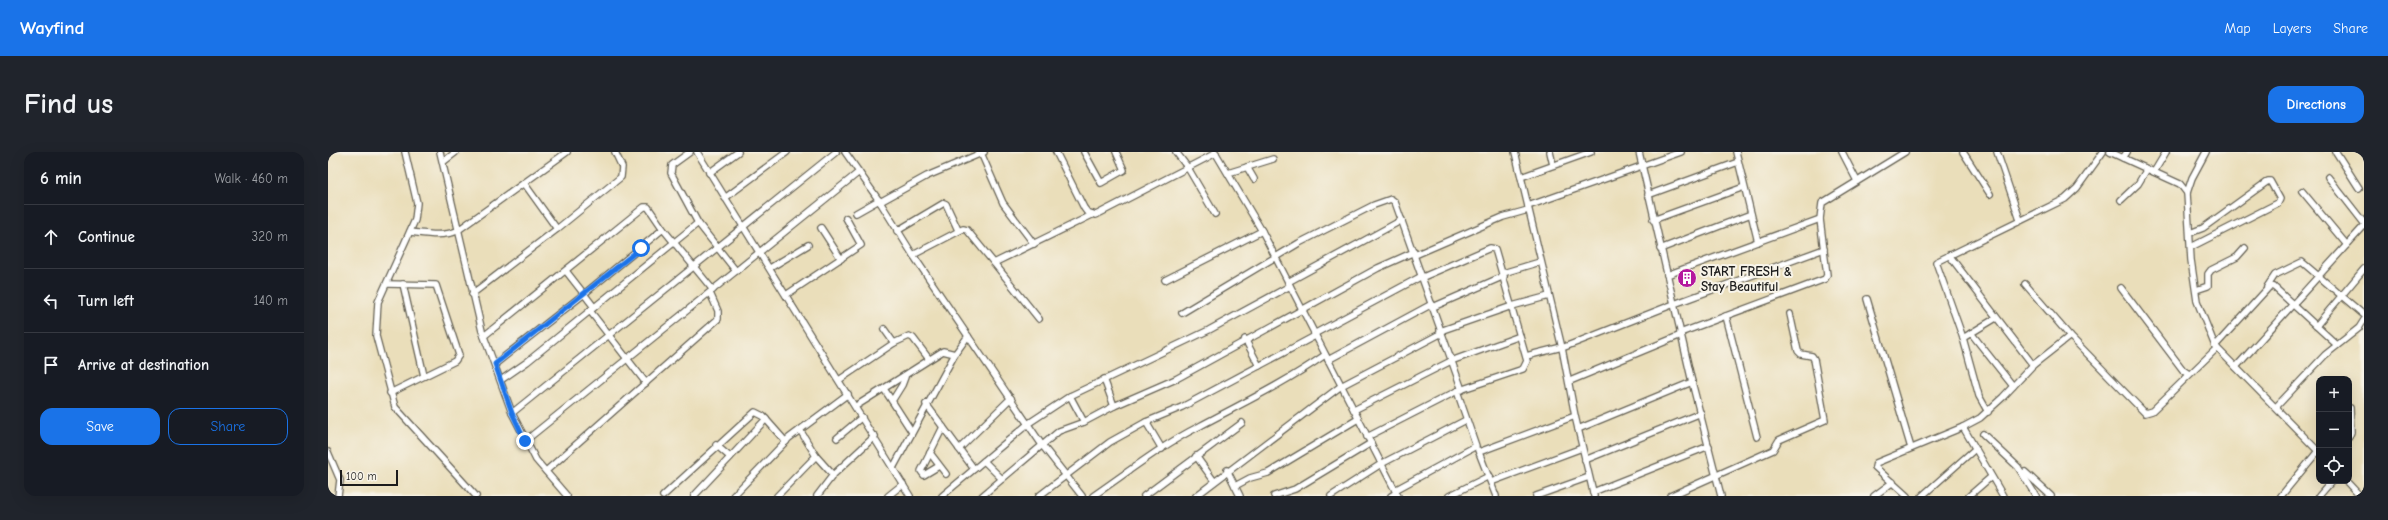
<!DOCTYPE html>
<html lang="en">
<head>
<meta charset="utf-8">
<style>
  :root { --surface:#171b24; --page:#20242c; --text:#f1f3f6; --muted:#9ea1a6; --line:#363941; --accent:#1a73e8 }
  body { margin:0; font-family:"Comic Neue",sans-serif; background:var(--page); color:var(--text) }
  .controls { position:absolute; right:12px; bottom:12px; display:grid; overflow:hidden; border-radius:8px; box-shadow:0 4px 16px #0002 }
  .controls button { width:36px; height:36px; display:grid; place-items:center; padding:0; border:0; border-bottom:1px solid var(--line); background:var(--surface); color:var(--text); font:20px sans-serif }
  .scale { position:absolute; left:12px; bottom:10px; width:58px; box-sizing:border-box; padding-left:4px; border:2px solid #1c1c1c; border-top:0; font-size:11px; line-height:14px; white-space:nowrap; color:#1c1c1c; -webkit-text-stroke:3px #f7f3e8; paint-order:stroke }
  .stop { position:absolute; width:12px; height:12px; margin:-9px; border:3px solid #1a73e8; border-radius:50%; background:#fff }
  .stop.end { background:#1a73e8; border-color:#fff; box-shadow:0 1px 4px #0008 }
  .list { margin:0; padding:0; list-style:none }
  h2 { display:flex; justify-content:space-between; align-items:center; height:52px; margin:0; padding:0 16px; font-size:17px }
  h2 small { font-size:13px; font-weight:400; color:var(--muted) }
  .list li { display:grid; grid-template-columns:26px 1fr auto; gap:12px; align-items:center; box-sizing:border-box; height:64px; padding:0 16px; border-top:1px solid var(--line) }
  .list b { display:block; font-size:15px; white-space:nowrap }
  .list em { font-size:13px; font-style:normal; color:var(--muted) }
  .actions { display:flex; gap:8px; padding:12px 16px }
  .actions a { flex:1; padding:9px 0; border:1px solid var(--accent); border-radius:12px; text-align:center; font-size:14px; color:var(--accent) }
  .actions .main { background:var(--accent); color:#fff }
  .icon { flex:none; width:22px; height:22px; fill:none; stroke:currentColor; stroke-width:2; stroke-linecap:round; stroke-linejoin:round }
  .map { position:relative; flex:none; width:2036px; height:344px; overflow:hidden; border-radius:12px }
  header { display:flex; align-items:center; gap:24px; box-sizing:border-box; height:56px; padding:0 20px; background:var(--accent); color:#fff }
  header strong { font-size:19px }
  nav { display:flex; gap:22px; margin-inline-start:auto; font-size:14px }
  .intro { display:flex; align-items:center; justify-content:space-between; box-sizing:border-box; height:96px; padding:0 24px }
  h1 { margin:0; font-size:28px }
  .button { padding:10px 18px; border-radius:12px; background:var(--accent); color:#fff; font-size:14px; font-weight:700 }
  main { display:flex; gap:24px; padding:0 24px }
  aside { flex:1; background:var(--surface); border-radius:12px; box-shadow:0 4px 16px #0002 }
  .map>svg:first-child { display:block }
</style>
</head>
<body>
<header>
<strong>Wayfind</strong>
<nav><a>Map</a><a>Layers</a><a>Share</a></nav>
</header>
<div class="intro"><h1>Find us</h1><a class="button">Directions</a></div>
<main>
<aside>
<h2>6 min<small>Walk · 460 m</small></h2>
<ul class="list">
<li><svg class="icon" aria-label="ahead" viewBox="0 0 24 24"><path d="M12 20V5M6 11l6-6 6 6"/></svg><div><b>Continue</b></div><em>320 m</em></li>
<li><svg class="icon" aria-label="left" viewBox="0 0 24 24"><path d="M17 20v-9H6M10 6l-5 5 5 5"/></svg><div><b>Turn left</b></div><em>140 m</em></li>
<li><svg class="icon" aria-label="arrive" viewBox="0 0 24 24"><path d="M6 21V4h12l-3 4 3 4H6"/></svg><div><b>Arrive at destination</b></div></li>
</ul>
<div class="actions"><a class="main">Save</a><a>Share</a></div>
</aside>
<div class="map">
<svg width="2036" height="344" viewBox="0 0 2036 344">
  <rect width="100%" height="100%" fill="#f7f3e8"/>
  <filter id="ink" filterUnits="userSpaceOnUse"><feTurbulence type="fractalNoise" baseFrequency=".025" numOctaves="2"/><feDisplacementMap in="SourceGraphic" scale="8" xChannelSelector="R" yChannelSelector="G"/><feConvolveMatrix kernelMatrix="1 2 1 2 8 2 1 2 1" color-interpolation-filters="sRGB"/></filter>
  <filter id="wash" filterUnits="userSpaceOnUse"><feTurbulence type="fractalNoise" baseFrequency=".012" numOctaves="4" result="noise"/><feDisplacementMap in="SourceGraphic" scale="16" xChannelSelector="R" yChannelSelector="G"/><feGaussianBlur stdDeviation="0.9" result="paint"/><feColorMatrix in="noise" values="0 0 0 0 0 0 0 0 0 0 0 0 0 0 0 0 0 1.4 0 .05"/><feComposite in="paint" operator="in"/></filter>
  <g filter="url(#wash)">
    <rect width="100%" height="100%" fill="#eadeba"/>
  </g>
  <g filter="url(#ink)">
    <g fill="none" stroke-linecap="round" stroke-linejoin="round">
      <defs>
        <g id="minor">
          <polyline points="77,0 89,51 87,68 50,150 48,184 67,255 148,344"/>
          <polyline points="112,0 154,179 184,261 208,308 239,344"/>
          <polyline points="362,0 344,13 343,21 370,71 408,119"/>
          <polyline points="369,0 582,344"/>
          <polyline points="517,0 552,50 585,103 714,293 754,344"/>
          <polyline points="728,0 756,56 759,60 768,63 888,1"/>
          <polyline points="756,0 773,31 796,18 788,0"/>
          <polyline points="848,0 860,16 887,62"/>
          <polyline points="887,0 934,79 1070,344"/>
          <polyline points="1187,0 1234,196 1247,264 1266,344"/>
          <polyline points="1222,0 1225,13"/>
          <polyline points="1311,0 1364,230 1393,344"/>
          <polyline points="1408,0 1430,90"/>
          <polyline points="1514,0 1529,29"/>
          <polyline points="1635,0 1662,42"/>
          <polyline points="1669,0 1692,68"/>
          <polyline points="1782,0 1852,32 1859,41"/>
          <polyline points="1878,0 1864,26 1859,41 1863,108 1869,149 1887,194 1991,300"/>
          <polyline points="2008,0 2031,36"/>
          <polyline points="653,1 675,51 706,92"/>
          <polyline points="1795,6 1799,0"/>
          <polyline points="115,10 128,0"/>
          <polyline points="919,15 926,27"/>
          <polyline points="1826,20 1838,0"/>
          <polyline points="381,21 410,0"/>
          <polyline points="900,21 945,7"/>
          <polyline points="1193,25 1263,0"/>
          <polyline points="2000,25 2036,71"/>
          <polyline points="196,31 239,0"/>
          <polyline points="1974,39 2019,93"/>
          <polyline points="1320,43 1410,10"/>
          <polyline points="397,46 459,0"/>
          <polyline points="1793,48 1810,32 1819,17"/>
          <polyline points="552,50 599,24 656,0"/>
          <polyline points="1200,54 1353,0"/>
          <polyline points="528,61 551,48"/>
          <polyline points="1325,68 1416,35"/>
          <polyline points="493,76 513,107"/>
          <polyline points="229,77 293,25 294,15 287,0"/>
          <polyline points="569,79 616,51 618,52 630,78"/>
          <path d="M82,80C99,82 114,85 129,79L196,31L229,77L144,142"/>
          <polyline points="1862,81 1875,76 1940,29 1942,29 1952,47 1950,51 1863,95"/>
          <polyline points="1332,97 1423,62"/>
          <polyline points="585,103 635,77 639,78 666,111 764,63"/>
          <polyline points="1087,103 1175,65 1200,58"/>
          <polyline points="1621,103 1705,213"/>
          <polyline points="666,111 711,167"/>
          <polyline points="442,116 480,93"/>
          <polyline points="238,119 256,142 335,77"/>
          <polyline points="1175,121 1212,110"/>
          <polyline points="1339,123 1492,67"/>
          <polyline points="837,128 934,79"/>
          <polyline points="960,130 1074,68"/>
          <polyline points="59,132 108,133 131,203 127,209 62,241"/>
          <polyline points="75,132 96,224"/>
          <polyline points="1697,132 1742,184 1817,261 1824,259 1889,196"/>
          <polyline points="1939,135 1947,123 1974,110 2036,163"/>
          <polyline points="1793,136 1855,218 1861,222"/>
          <polyline points="1868,138 1880,134 1880,122 1883,118 1909,105 1917,96"/>
          <polyline points="458,143 533,93 518,66"/>
          <polyline points="1539,147 1583,296"/>
          <polyline points="1105,155 1176,124"/>
          <polyline points="262,159 318,231"/>
          <polyline points="854,161 971,91 1046,53 1063,47 1067,50 1134,238"/>
          <polyline points="1398,164 1429,285"/>
          <polyline points="1988,174 2036,117"/>
          <polyline points="1112,179 1184,154 1221,144"/>
          <polyline points="1352,181 1497,127 1499,123 1492,67 1494,51 1577,0"/>
          <polyline points="1643,181 1685,234"/>
          <polyline points="986,182 1094,124"/>
          <polyline points="156,184 316,55 320,55 335,77 385,138"/>
          <polyline points="1635,186 1668,166"/>
          <polyline points="917,187 931,214"/>
          <polyline points="566,191 581,184 585,186 601,207"/>
          <polyline points="1887,194 1942,134 1946,135 2009,193"/>
          <polyline points="1234,196 1346,152 1496,97"/>
          <polyline points="1198,204 1234,195"/>
          <polyline points="1000,208 1104,152"/>
          <polyline points="167,212 256,142 266,155"/>
          <polyline points="1908,215 2036,74"/>
          <polyline points="577,225 574,233 564,249 584,280"/>
          <polyline points="776,227 786,254 848,227 1050,116 1086,100"/>
          <polyline points="173,228 199,210 370,71"/>
          <polyline points="511,228 566,191 556,177"/>
          <polyline points="1242,229 1353,183"/>
          <polyline points="556,237 564,249"/>
          <polyline points="742,244 756,270 786,254"/>
          <polyline points="598,252 646,317"/>
          <polyline points="528,254 615,199 627,202"/>
          <polyline points="1949,254 1997,203 2031,176 2036,168"/>
          <polyline points="1026,258 1123,209 1192,184"/>
          <polyline points="1660,260 1651,244 1635,186 1608,110 1737,47 1749,36 1775,0"/>
          <polyline points="184,261 508,0"/>
          <polyline points="818,270 834,297"/>
          <polyline points="1635,275 1675,344"/>
          <polyline points="1250,277 1364,230"/>
          <polyline points="472,278 488,304 505,323"/>
          <polyline points="1655,282 1690,315 1708,344"/>
          <polyline points="1039,285 1129,239 1195,217 1199,209 1167,97 1162,96 1095,125"/>
          <polyline points="2021,285 2023,280 2022,256"/>
          <polyline points="509,286 534,265"/>
          <polyline points="197,289 531,20"/>
          <polyline points="388,293 402,305"/>
          <polyline points="631,297 683,246"/>
          <polyline points="1150,298 1168,344"/>
          <polyline points="0,300 12,328 10,344"/>
          <polyline points="1151,300 1247,264"/>
          <polyline points="602,301 618,322"/>
          <polyline points="868,304 886,329"/>
          <polyline points="1257,308 1373,261"/>
          <polyline points="656,309 674,327"/>
          <polyline points="611,314 596,323 593,319 615,275"/>
          <polyline points="565,316 627,202 640,184"/>
          <polyline points="899,318 912,344"/>
          <polyline points="218,319 390,167 390,159 382,141"/>
          <polyline points="1697,320 1723,344"/>
          <polyline points="2018,329 2032,344"/>
          <polyline points="1163,330 1254,296"/>
          <polyline points="907,334 922,326 940,321 1030,267"/>
          <polyline points="1067,338 1148,294 1129,239"/>
          <polyline points="1265,340 1381,294"/>
          <polyline points="335,344 427,260 435,264 458,290"/>
          <polyline points="366,344 438,267"/>
          <polyline points="405,344 461,286 520,242"/>
          <polyline points="449,344 488,304"/>
          <polyline points="489,344 505,323 547,284"/>
          <polyline points="560,344 575,332"/>
          <polyline points="614,344 701,271 742,244 881,178 962,134"/>
          <polyline points="654,344 731,279 756,270"/>
          <polyline points="711,344 782,290 818,270 854,255 987,184"/>
          <path d="M765,344C800,320 834,293 872,274C917,250 955,232 997,203"/>
          <polyline points="816,344 914,271"/>
          <polyline points="868,344 1013,234 1112,182"/>
          <polyline points="946,344 967,337 1043,291"/>
          <polyline points="1003,344 1053,312 1138,268"/>
          <polyline points="1063,344 1068,341"/>
          <polyline points="1121,344 1161,324"/>
          <polyline points="1208,344 1261,325"/>
          <polyline points="1342,344 1445,298 1451,288 1497,268 1486,207 1484,204 1473,202 1470,199 1462,162"/>
          <polyline points="1546,344 1565,330"/>
          <polyline points="1579,344 1547,315 1548,311 1635,275 1652,266 1675,245 1705,213 1742,184"/>
          <polyline points="1594,344 1647,297"/>
          <polyline points="1641,344 1663,325"/>
          <polyline points="1953,344 1990,299"/>
          <polyline points="1991,344 2004,329"/>
        </g>
      </defs>
      <!-- minor casing -->
      <use href="#minor" stroke="#646053" stroke-width="8"/>
      <!-- minor -->
      <use href="#minor" stroke="#fff" stroke-width="5.5"/>
    </g>
  </g>
  <g fill="none" stroke-linecap="round" stroke-linejoin="round" filter="url(#ink)">
    <!-- route -->
    <polyline stroke="#1a73e8" stroke-width="5" points="197,289 184,261 167,212 313,96"/>
  </g>
  <!-- icons -->
  <defs>
    <symbol id="building-disc" viewBox="-11 -11 22 22"><circle r="9.5" fill="#b5179e" stroke="#f7f3e8"/><path d="M-4-6H4V6H1V3H-1V6H-4ZM-2.5-4.3h1.7v1.8h-1.7ZM.8-4.3h1.7v1.8H.8ZM-2.5-1h1.7V.8h-1.7ZM.8-1h1.7V.8H.8Z" fill="#fff"/></symbol>
  </defs>
  <g fill-rule="evenodd">
    <use href="#building-disc" x="1348" y="115" width="22" height="22"/>
  </g>
  <g text-anchor="middle" stroke-width="4" stroke-linejoin="round" paint-order="stroke">
    <!-- poi labels -->
    <g font-size="13" font-weight="bold" fill="#1c1c1c" stroke="#f7f3e8" text-anchor="start">
      <text x="1373" y="124">START FRESH &amp;<tspan x="1373" dy="15">Stay Beautiful</tspan></text>
    </g>
  </g>
</svg>
<div class="controls">
<button>+</button>
<button>−</button>
<button><svg class="icon" aria-label="locate" viewBox="0 0 24 24"><circle cx="12" cy="12" r="6"/><path d="M12 2v4M12 18v4M2 12h4M18 12h4"/></svg></button>
</div>
<div class="scale">100 m</div>
<div class="stop" style="left:313px;top:96px"></div>
<div class="stop end" style="left:197px;top:289px"></div>
</div>
</main>
</body>
</html>
